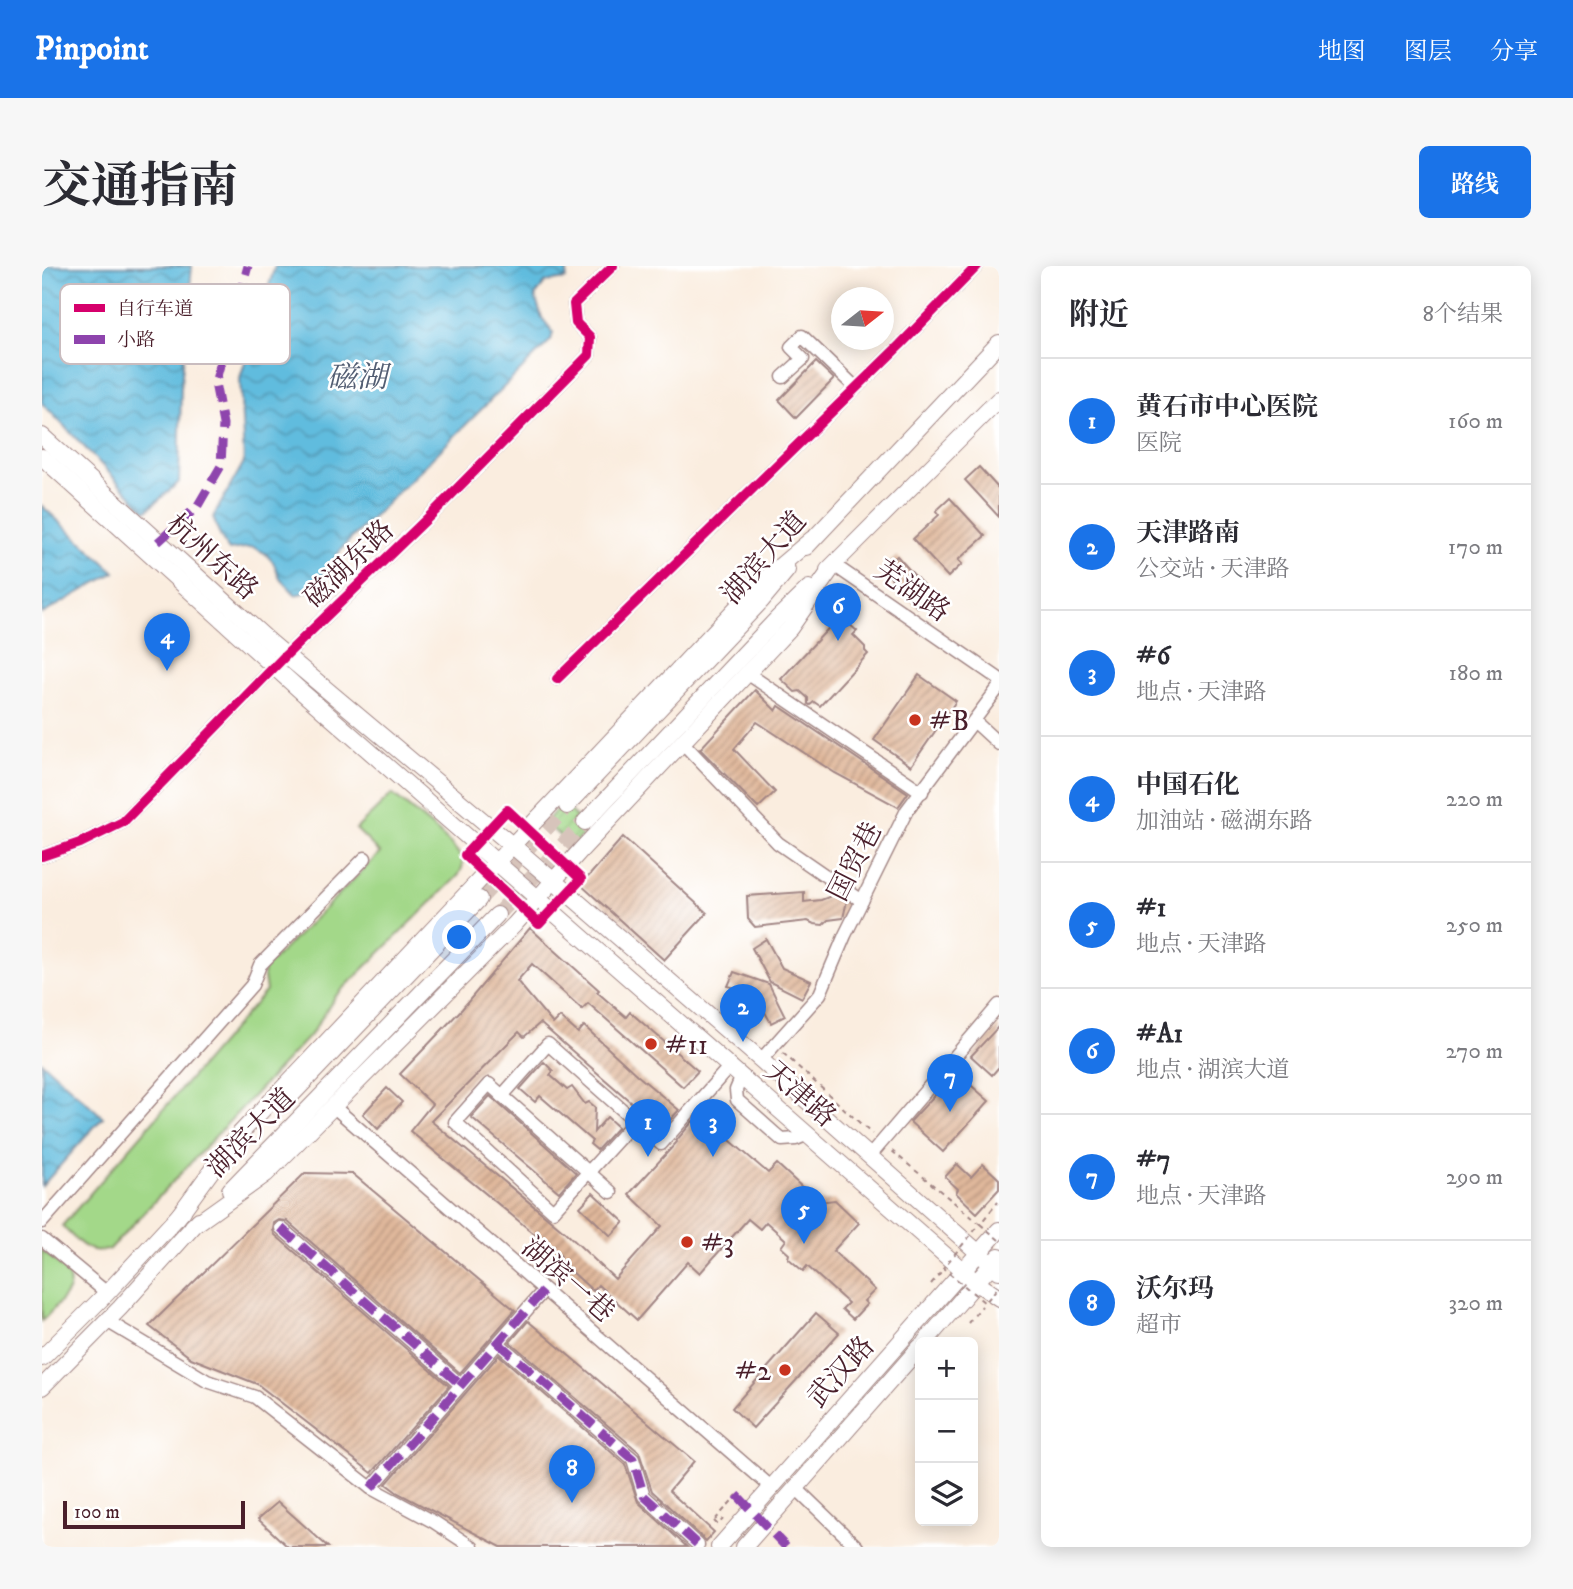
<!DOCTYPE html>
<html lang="zh">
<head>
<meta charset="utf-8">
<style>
  :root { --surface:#fff; --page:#f7f7f7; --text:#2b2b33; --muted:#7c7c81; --line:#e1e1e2; --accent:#1a73e8 }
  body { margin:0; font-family:"IM FELL DW Pica","Noto Serif SC",serif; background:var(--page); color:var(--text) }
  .controls { position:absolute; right:21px; bottom:21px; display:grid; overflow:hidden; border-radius:10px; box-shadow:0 4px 18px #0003 }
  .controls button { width:63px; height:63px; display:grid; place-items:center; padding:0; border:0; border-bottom:2px solid var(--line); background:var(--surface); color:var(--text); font:35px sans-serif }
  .compass { position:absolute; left:789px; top:21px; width:63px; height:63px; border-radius:50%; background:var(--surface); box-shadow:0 4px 18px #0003; rotate:73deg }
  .scale { position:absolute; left:21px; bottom:18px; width:182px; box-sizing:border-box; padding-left:7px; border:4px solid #4a1f2b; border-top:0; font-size:19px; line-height:24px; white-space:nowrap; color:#4a1f2b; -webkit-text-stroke:5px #fff; paint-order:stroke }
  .you { position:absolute; left:418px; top:672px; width:24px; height:24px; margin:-18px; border:5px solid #fff; border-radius:50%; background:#1a73e8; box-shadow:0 0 0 10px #1a73e833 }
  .badge { display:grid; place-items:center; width:46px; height:46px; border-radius:50%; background:var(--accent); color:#fff; font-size:23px; font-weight:700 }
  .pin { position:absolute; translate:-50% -58px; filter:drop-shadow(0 2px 4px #0008) }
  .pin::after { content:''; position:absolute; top:37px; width:24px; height:21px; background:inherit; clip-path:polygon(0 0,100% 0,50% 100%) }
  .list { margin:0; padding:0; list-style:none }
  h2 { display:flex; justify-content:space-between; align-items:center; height:91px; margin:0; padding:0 28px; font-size:30px }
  h2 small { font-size:23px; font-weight:400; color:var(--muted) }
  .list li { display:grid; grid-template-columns:46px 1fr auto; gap:21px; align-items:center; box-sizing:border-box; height:126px; padding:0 28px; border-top:2px solid var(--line) }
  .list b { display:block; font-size:26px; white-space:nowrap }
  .list p { margin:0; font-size:23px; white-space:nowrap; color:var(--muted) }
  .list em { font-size:23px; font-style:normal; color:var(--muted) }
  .icon { flex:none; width:38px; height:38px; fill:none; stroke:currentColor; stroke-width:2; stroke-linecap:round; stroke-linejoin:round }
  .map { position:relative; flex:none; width:957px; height:1281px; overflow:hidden; border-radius:10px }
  header { display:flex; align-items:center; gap:42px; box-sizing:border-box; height:98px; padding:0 35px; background:var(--accent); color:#fff }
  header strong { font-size:33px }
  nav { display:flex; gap:38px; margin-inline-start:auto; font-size:24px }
  .intro { display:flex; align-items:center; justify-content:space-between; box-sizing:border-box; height:168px; padding:0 42px }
  h1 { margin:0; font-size:49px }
  .button { padding:18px 32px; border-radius:10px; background:var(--accent); color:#fff; font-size:24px; font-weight:700 }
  main { display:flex; gap:42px; padding:0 42px }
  aside { flex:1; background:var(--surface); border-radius:10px; box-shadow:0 4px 18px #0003 }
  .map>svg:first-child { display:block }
</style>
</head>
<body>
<header>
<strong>Pinpoint</strong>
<nav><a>地图</a><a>图层</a><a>分享</a></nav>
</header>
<div class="intro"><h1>交通指南</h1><a class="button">路线</a></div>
<main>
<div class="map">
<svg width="957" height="1281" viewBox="0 0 957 1281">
  <defs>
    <pattern id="garden-furrows" width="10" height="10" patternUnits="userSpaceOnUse" patternTransform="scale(1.75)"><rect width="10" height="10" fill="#a3d889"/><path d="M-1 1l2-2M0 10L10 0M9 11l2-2" fill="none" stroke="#8eb976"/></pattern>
    <pattern id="water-waves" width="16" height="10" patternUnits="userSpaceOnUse" patternTransform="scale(1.75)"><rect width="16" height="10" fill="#61bcde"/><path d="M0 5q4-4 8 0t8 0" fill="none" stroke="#5298b4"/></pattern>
    <pattern id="building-hatch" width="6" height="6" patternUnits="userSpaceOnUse" patternTransform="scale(1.75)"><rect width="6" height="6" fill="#e0b89b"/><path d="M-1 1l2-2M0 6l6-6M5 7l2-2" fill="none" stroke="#b8957f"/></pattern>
  </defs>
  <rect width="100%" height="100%" fill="#fff"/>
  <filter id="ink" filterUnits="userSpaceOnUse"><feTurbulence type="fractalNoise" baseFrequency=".0143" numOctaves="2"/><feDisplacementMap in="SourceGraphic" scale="14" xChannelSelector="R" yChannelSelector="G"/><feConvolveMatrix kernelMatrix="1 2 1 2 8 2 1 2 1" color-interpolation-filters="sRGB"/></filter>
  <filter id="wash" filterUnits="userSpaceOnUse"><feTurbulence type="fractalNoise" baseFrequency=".00686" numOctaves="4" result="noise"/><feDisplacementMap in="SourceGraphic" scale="28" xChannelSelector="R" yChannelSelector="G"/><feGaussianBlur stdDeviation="1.57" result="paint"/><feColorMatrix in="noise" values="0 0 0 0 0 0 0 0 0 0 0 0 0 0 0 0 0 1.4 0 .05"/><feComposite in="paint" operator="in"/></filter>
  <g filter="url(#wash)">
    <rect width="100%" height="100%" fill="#faeddf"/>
    <!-- park -->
    <g fill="#a3d889" stroke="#767c5a" stroke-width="2">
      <path d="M350,528C366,542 414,576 420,594C422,601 419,604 416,610L293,731L270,767L67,984C43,988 36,975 20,960L224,725L221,704L338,587L314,563Z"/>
      <path d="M0,984C40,1017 34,1020 0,1055Z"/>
    </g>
    <!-- garden -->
    <polygon fill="url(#garden-furrows)" stroke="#767c5a" stroke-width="2" points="520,537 546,563 532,578 526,578 508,561 507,552"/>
    <!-- water -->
    <g fill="url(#water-waves)" stroke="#566e84" stroke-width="2">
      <polygon points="0,0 150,0 139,120 137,216 104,245 0,137"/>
      <polygon points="233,0 526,0 524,13 504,16 493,30 500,52 511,66 509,74 301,281 270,324 254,329 238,312 231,296 223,287 211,281 187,284 179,272 171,251 202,196 198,112"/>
      <polygon points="0,240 73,306 0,348"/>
      <polygon points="0,796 61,851 0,920"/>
    </g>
    <g id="blocks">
      <!-- building -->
      <g fill="url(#building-hatch)">
        <polygon points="774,96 792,113 754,152 737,134"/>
        <polygon points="937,201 957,223 957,251 923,214"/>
        <polygon points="908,232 943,270 916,294 920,298 906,311 871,273 897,249 894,245"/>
        <polygon points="855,290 889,328 875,341 841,303"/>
        <polygon points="798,350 815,365 811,369 823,381 823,385 826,388 778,440 772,436 768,439 766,438 766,432 758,425 753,426 739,413"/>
        <polygon points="877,409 914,435 869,500 832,474"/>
        <polygon points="713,424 734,445 737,440 866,527 856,541 793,507 715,456 692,483 733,526 716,542 658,483"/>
        <polygon points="581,571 665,647 622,694 539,619"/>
        <polygon points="790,625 805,635 801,652 786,654 781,659 772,658 766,655 713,661 706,653 705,630 762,626 762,636 779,634 787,631"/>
        <polygon points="488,662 557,724 555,726 584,751 588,746 656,805 641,821 546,737 540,743 490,698 475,715 511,758 518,751 536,767 542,760 595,809 637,844 620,863 498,757 482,771 477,766 389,855 523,966 573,1013 620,960 587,928 635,876 634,875 651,855 653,857 660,850 726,907 735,898 776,936 793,934 817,957 791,985 833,1024 822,1035 825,1038 811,1053 800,1043 806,1037 765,1000 761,1005 746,992 747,988 739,981 744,974 724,956 718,963 706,953 658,1007 646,996 595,1054 556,1019 551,1025 516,993 519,990 368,865 390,838 358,808 420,743"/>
        <polygon points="724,673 740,702 769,715 760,732 728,716 710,682"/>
        <polygon points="692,706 727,718 743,750 729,757 719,739 710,735 707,726 686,720"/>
        <polygon points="957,760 957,801 950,809 929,790"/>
        <polygon points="502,796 511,805 508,809 525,824 530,821 543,838 547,836 553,841 552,866 565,851 576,861 555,884 548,878 550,875 498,830 493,836 478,823"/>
        <polygon points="914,806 947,835 901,886 868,856"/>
        <polygon points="345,822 360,836 336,863 321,848"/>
        <polygon points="448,830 534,907 517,926 429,851"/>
        <polygon points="915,898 929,911 941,898 957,913 957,923 935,947 914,927 916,923 903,911"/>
        <polygon points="263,907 311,908 473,1044 418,1107 245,955 237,954 232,957 231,964 233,969 407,1120 330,1207 215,1118 149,1092 107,1060"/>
        <polygon points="551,927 582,956 569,970 538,941"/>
        <polygon points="774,1047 797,1067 711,1162 690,1142"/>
        <polygon points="486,1055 652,1195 627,1225 672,1266 664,1275 610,1225 597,1186 468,1076"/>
        <polygon points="457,1089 583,1198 596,1236 645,1281 459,1281 356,1227 344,1218"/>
        <polygon points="236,1236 286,1281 246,1281 216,1253"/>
      </g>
    </g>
  </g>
  <g filter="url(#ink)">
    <use href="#blocks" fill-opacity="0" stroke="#a28685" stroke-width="2"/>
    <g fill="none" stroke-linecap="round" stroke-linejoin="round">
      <!-- major-tunnel -->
      <g stroke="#d7c4bb" stroke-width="16" stroke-dasharray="16 8" stroke-linecap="butt">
        <polyline points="437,633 525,540"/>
        <polyline points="455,649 543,556"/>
      </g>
      <defs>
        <g id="minor">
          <polyline points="741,111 761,93 749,81 760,70 814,122"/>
          <polyline points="792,299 957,413"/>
          <polyline points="705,407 880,526"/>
          <polyline points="515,413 858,79 935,0"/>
          <polyline points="932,455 957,478"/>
          <polyline points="640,476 736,577 820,635"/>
          <polyline points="0,590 38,577 81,556 244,389 393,245 547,89 548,71 534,57 532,38 571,0"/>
          <polyline points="719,794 778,728 803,669 865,544 957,421"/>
          <polyline points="700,810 694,824 695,834 740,874 754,873 766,868"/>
          <polyline points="460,830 506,778 619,878 688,800"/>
          <polyline points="292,841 729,1221"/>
          <polyline points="827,891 957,739"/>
          <polyline points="569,926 447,818 413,856 511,945 593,855"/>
          <polyline points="0,956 210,719 218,699 323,592"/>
          <polyline points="239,962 419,1119"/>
          <polyline points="0,973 65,1027"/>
          <polyline points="65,1055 165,1115 213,1131 329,1222 392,1256 430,1281"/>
          <polyline points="456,1077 591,1193 602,1230 656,1279"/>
          <polyline points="329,1222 502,1024"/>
          <polyline points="754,1222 815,1281"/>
        </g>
        <g id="major">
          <polyline points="0,170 229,377 471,580 719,794 957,1005"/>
          <polyline points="0,191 260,426 935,1017 957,1032"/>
          <polyline points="764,281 957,77"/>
          <polyline points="786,304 957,133"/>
          <polyline points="525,540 720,334 745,304"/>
          <polyline points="543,556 736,352 767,322"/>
          <polyline points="240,839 437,633"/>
          <polyline points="188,924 455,649"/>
          <polyline points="135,952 191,875 718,317 770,273"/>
          <polyline points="151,960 224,908 472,659 538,585 748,362 792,299"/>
          <polyline points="883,1076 957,990"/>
          <polyline points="0,1092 65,1027 141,945"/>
          <polyline points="0,1121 78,1042 157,954"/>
          <polyline points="677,1281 957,964"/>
          <polyline points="702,1281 878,1081"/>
        </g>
      </defs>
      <!-- minor casing -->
      <use href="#minor" stroke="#a28685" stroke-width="15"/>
      <!-- major casing -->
      <use href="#major" stroke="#a28685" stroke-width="18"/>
      <!-- path -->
      <g stroke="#a28685" stroke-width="2" stroke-dasharray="5 5" stroke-linecap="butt">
        <polyline points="741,787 830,868"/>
        <polyline points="850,885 938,958 956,936"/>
        <polyline points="889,1018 899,1006"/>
        <polyline points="926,1057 940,1040"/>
        <polyline points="673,1254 695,1229"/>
        <polyline points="672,1255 676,1259 681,1253"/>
      </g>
      <!-- minor -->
      <use href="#minor" stroke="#fff" stroke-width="12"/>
      <!-- major -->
      <use href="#major" stroke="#fff" stroke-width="16"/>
      <!-- path-bridge -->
      <polyline stroke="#a28685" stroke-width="2" stroke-dasharray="5 5" stroke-linecap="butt" points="957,974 938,958 901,1002 943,1037 957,1020"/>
      <!-- quiet -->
      <g stroke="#8e44ad" stroke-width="9" stroke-dasharray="18 9" stroke-linecap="butt">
        <polyline points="116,276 155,241 179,200 181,158 173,117 206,0"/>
        <polyline points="239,962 419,1119"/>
        <polyline points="456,1077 591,1193 602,1230 656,1279"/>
        <polyline points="329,1222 502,1024"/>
        <polyline points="695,1229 744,1281"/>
      </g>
      <defs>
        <g id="cycleway">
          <polyline points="515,413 858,79 935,0"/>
          <polygon points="465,544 539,613 497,658 423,589"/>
          <polyline points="0,590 38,577 81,556 244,389 393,245 547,89 548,71 534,57 532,38 571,0"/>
        </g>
      </defs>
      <!-- cycleway casing -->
      <use href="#cycleway" stroke="#fff" stroke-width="15"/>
      <!-- cycleway -->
      <use href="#cycleway" stroke="#d6006c" stroke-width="10"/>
    </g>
  </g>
  <!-- markers -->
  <g fill="#c8321e" stroke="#fff" stroke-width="2.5">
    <circle cx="873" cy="454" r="7"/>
    <circle cx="609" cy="778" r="7"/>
    <circle cx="645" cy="976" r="7"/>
    <circle cx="743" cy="1104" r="7"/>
  </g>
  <g text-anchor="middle" stroke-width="5" stroke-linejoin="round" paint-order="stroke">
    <!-- street labels -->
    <g font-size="28" fill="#4a1f2b" stroke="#fff">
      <text transform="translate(171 290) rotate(42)" y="10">杭州东路</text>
      <text transform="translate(721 291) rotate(-49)" y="10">湖滨大道</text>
      <text transform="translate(306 297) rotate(-44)" y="10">磁湖东路</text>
      <text transform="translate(871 324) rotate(35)" y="10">芜湖路</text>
      <text transform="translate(812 595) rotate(-63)" y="10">国贸巷</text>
      <text transform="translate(759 827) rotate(41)" y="10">天津路</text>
      <text transform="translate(208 866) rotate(-45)" y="10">湖滨大道</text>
      <text transform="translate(527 1013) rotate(41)" y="10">湖滨一巷</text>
      <text transform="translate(798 1105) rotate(-48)" y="10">武汉路</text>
    </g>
    <!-- poi labels -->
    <g font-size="28" fill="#4a1f2b" stroke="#fff" text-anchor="start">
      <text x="887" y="464">#B</text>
      <text x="623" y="788">#11</text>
      <text x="659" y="986">#3</text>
      <text x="729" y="1114" text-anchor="end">#2</text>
    </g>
    <!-- water labels -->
    <g font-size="30" font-style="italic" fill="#535e73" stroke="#fff">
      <text x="315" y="121">磁湖</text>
    </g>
  </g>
  <!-- legend -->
  <rect x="18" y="18" width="230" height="80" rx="10" fill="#fff" stroke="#c9bcbf" stroke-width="2"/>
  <rect x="32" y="38" width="31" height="8" fill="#d6006c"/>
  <rect x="32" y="69" width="31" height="9" fill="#8e44ad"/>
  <g font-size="19" fill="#4a1f2b">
    <text x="75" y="49">自行车道</text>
    <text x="75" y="80">小路</text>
  </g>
</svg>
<div class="controls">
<button>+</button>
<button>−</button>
<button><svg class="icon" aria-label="layers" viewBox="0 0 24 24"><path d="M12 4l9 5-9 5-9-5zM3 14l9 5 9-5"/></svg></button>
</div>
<svg class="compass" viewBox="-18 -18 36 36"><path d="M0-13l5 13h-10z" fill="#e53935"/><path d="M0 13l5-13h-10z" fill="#7c7c81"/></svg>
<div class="scale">100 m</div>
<div class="you"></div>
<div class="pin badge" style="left:606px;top:891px">1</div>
<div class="pin badge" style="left:701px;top:776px">2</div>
<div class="pin badge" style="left:671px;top:891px">3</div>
<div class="pin badge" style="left:125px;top:405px">4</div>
<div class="pin badge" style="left:762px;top:978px">5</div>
<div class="pin badge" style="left:796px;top:375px">6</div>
<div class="pin badge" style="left:908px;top:846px">7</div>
<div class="pin badge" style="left:530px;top:1237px">8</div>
</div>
<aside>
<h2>附近<small>8个结果</small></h2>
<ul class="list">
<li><span class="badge">1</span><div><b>黄石市中心医院</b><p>医院</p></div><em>160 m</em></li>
<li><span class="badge">2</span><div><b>天津路南</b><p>公交站 · 天津路</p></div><em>170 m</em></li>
<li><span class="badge">3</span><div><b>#6</b><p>地点 · 天津路</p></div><em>180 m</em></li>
<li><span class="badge">4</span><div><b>中国石化</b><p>加油站 · 磁湖东路</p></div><em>220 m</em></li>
<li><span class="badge">5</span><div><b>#1</b><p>地点 · 天津路</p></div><em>250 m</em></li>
<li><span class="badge">6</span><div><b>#A1</b><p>地点 · 湖滨大道</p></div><em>270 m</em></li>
<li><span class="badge">7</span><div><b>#7</b><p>地点 · 天津路</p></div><em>290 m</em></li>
<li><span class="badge">8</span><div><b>沃尔玛</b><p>超市</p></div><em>320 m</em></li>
</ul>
</aside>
</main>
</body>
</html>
